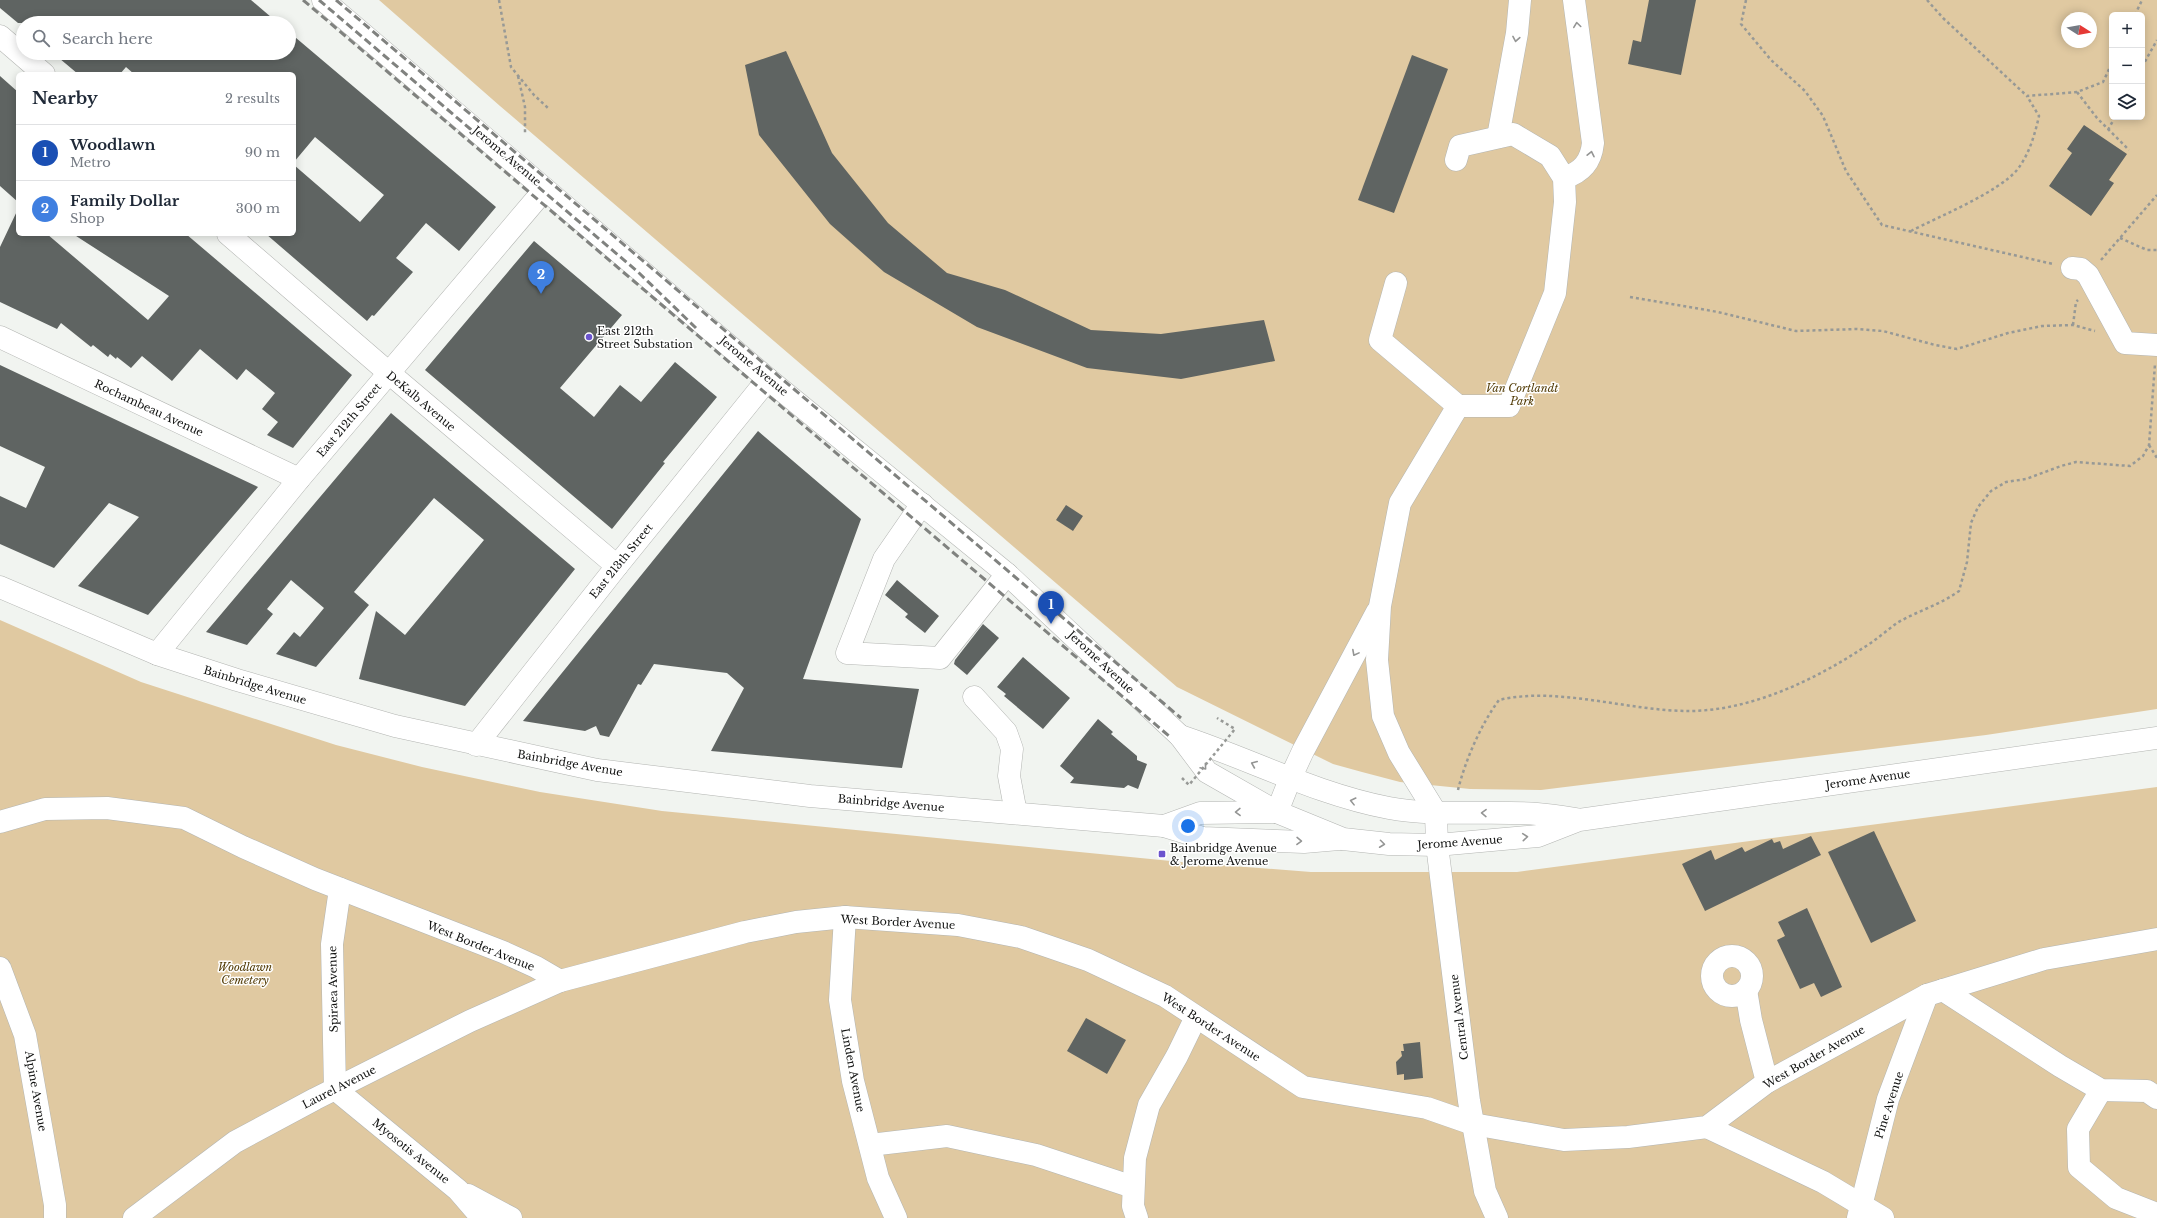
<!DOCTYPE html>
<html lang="en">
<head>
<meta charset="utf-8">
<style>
  :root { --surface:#fff; --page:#f2f2f3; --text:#1f2937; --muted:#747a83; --line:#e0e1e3; --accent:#d93025 }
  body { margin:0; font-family:"Libre Baskerville",serif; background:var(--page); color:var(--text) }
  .controls { position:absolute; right:12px; top:12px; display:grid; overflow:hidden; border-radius:6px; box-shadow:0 2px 10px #0003 }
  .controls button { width:36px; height:36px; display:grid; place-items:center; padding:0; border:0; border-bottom:1px solid var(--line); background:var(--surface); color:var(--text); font:20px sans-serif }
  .compass { position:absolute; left:2061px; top:12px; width:36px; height:36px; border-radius:50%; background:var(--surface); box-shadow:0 2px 10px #0003; rotate:101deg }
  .you { position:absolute; left:1188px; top:826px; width:14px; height:14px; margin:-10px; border:3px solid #fff; border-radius:50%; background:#1a73e8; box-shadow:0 0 0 6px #1a73e833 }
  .badge { display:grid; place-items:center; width:26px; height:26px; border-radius:50%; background:var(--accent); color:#fff; font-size:13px; font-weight:700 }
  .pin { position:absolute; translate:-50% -33px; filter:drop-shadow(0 1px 2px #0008) }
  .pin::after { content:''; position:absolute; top:21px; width:14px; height:12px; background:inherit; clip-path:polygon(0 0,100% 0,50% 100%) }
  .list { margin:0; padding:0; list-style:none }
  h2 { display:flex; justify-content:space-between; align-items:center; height:52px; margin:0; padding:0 16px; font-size:17px }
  h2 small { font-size:13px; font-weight:400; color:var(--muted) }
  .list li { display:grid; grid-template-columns:26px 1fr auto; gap:12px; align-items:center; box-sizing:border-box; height:56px; padding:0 16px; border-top:1px solid var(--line) }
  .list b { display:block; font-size:15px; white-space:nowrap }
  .list p { margin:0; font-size:13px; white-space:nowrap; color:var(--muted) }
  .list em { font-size:13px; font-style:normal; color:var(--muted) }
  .icon { flex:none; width:22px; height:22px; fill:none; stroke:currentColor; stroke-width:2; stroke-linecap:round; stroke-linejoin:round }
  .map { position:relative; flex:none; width:2157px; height:1218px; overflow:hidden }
  .search { position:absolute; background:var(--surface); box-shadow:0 2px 10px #0003; left:16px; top:16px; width:280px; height:44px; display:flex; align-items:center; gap:10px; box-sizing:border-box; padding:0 14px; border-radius:22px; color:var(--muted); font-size:15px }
  .panel { position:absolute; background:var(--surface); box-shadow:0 2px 10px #0003; left:16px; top:72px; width:280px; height:164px; border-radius:6px }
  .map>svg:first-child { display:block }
</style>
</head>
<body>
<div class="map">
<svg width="2157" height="1218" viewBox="0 0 2157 1218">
  <rect width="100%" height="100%" fill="#f1f4f0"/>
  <!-- green -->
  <g fill="#e0c9a1" fill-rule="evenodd">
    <path d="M379,0H2157V709L1986,735L1541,790L1470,789L1400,782L1362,772L1333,764L1177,687L500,106ZM2112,15H2142V117H2112ZM2067,18H2091V42H2067Z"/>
    <polygon points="0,620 141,682 336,745 422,767 540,792 662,811 1181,862 1311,872 1517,872 2157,787 2157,1218 0,1218"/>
  </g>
  <!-- building -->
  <g fill="#5f6462">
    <polygon points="0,0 251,0 278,23 18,23 0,8"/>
    <polygon points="1649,0 1696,0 1681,75 1628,64 1633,40 1641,42"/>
    <polygon points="289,32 496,207 459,251 426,223 396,258 413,272 374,316 372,315 367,321 266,234 294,234 294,165 360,222 384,195 315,137 294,162 294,74 134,74 126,67 120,74 78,74 53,53 289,53"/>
    <polygon points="786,51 832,153 888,223 947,273 1005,290 1091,330 1161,334 1264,320 1275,361 1181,379 1087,368 977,327 884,272 830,224 759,135 745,65"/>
    <polygon points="1412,55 1448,69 1394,213 1358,200"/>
    <polygon points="0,76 18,92 18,202 0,186"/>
    <polygon points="2084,125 2127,154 2109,180 2114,183 2091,216 2049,186 2072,153 2067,149"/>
    <polygon points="18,209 18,234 47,234 148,320 169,296 73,234 186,234 352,375 293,448 267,435 278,422 262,409 275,393 246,369 237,380 200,349 172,381 142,356 131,368 117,357 116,359 110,354 108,357 93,345 91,347 61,323 57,329 0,302 0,247"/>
    <polygon points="534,241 622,315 560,388 594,417 620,385 641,402 675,362 717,397 663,462 665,463 612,529 425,370"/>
    <polygon points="0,365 258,487 148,615 78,586 139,517 109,503 54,568 0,544 0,496 26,508 45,467 0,446"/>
    <polygon points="391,413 575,569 465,706 359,679 376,611 405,635 484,540 434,498 354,592 369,605 316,667 276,654 294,632 300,637 324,608 291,580 267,609 273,614 247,645 206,632"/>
    <polygon points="758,431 861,519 803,679 919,689 902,768 711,751 744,688 727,673 654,664 641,685 638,684 609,737 600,735 596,726 585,731 523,721"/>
    <polygon points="1066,505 1083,516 1073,531 1056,520"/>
    <polygon points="897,580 939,616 925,633 905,617 908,614 885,595"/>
    <polygon points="983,624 999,638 967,675 954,664 955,660"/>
    <polygon points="1023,657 1070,698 1043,729 1004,696 1006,694 997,687"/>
    <polygon points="1098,719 1113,732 1111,734 1137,756 1137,760 1147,764 1138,789 1128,785 1124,788 1070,783 1074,778 1060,766"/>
    <polygon points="1874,831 1916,921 1871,943 1828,852"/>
    <polygon points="1811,836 1821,855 1705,911 1682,864 1711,850 1715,860 1742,847 1745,852 1772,839 1774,843 1780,841 1783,849"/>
    <polygon points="1807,908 1842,987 1821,997 1814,983 1800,989 1777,940 1785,936 1778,922"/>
    <polygon points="1086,1018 1126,1040 1107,1074 1067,1051"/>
    <polygon points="1420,1042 1423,1078 1404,1080 1404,1074 1397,1075 1396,1062 1402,1056 1401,1051 1404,1051 1403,1044"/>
  </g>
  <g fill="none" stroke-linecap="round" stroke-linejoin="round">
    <defs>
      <g id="minor">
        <polyline points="0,36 44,74"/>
        <polyline points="1498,137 1517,33 1520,0"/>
        <polyline points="1456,160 1460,146 1513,134 1550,156 1564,178 1565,202 1555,293 1509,406 1458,406 1400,503 1380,606 1377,660 1383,716 1399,753 1436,813 1437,845 1469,1101 1485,1191 1497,1218"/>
        <path d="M1564,178C1582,172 1591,162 1593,143L1574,0"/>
        <polyline points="228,234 389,373 617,566"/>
        <polyline points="2072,268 2081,269 2088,275 2125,343 2157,345"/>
        <polyline points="1396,283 1380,340 1458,406"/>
        <polyline points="0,337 299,479"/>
        <polyline points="922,504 884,559 847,653 940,658 1007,574"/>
        <polyline points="157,654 299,479 545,189"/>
        <polyline points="974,697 1006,732 1012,749 1009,776 1016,813"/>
        <polyline points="476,745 617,566 768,379"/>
        <polyline points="1290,779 1303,751 1377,612"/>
        <polyline points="0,822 45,809 107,808 184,818 243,847 315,879 503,952 536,967 560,981 745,932 796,922 845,917 958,925 1021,937 1088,960 1165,996 1303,1087 1427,1108 1473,1124 1564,1140 1628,1137 1707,1127 1767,1082 1927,995 2044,959 2157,939"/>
        <polyline points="340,889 332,944 335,1089 458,1190 482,1218"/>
        <polyline points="845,917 840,1000 853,1081 878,1178 896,1218"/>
        <circle cx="1732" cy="976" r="20"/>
        <polyline points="0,968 25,1035 55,1205 55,1218"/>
        <polyline points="1746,990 1751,1020 1767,1082"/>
        <polyline points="1943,990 2060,1066 2101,1090 2147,1091 2157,1098"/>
        <polyline points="2101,1090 2078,1129 2079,1167 2116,1198 2157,1214"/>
        <polyline points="1707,1127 1823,1182 1883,1218"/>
        <polyline points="870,1145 947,1136 1036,1155 1133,1187"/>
        <polyline points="468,1195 511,1218"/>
        <polyline points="134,1218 235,1142 315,1099 470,1021 560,981"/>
        <polyline points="1137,1218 1133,1206 1135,1158 1149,1105 1177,1056 1196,1017"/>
        <polyline points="1858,1218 1888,1099 1927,995"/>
      </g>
      <g id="major">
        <polyline points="323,0 768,379 1007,574 1180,736 1207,772 1277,812 1343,839 1389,844 1437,845 1538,836 1579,820 2157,738"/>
        <polyline points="0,587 157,654 237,680 395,726 597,770 810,796 1164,826 1203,838 1304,842 1339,839"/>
        <path d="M1180,736C1250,759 1316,794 1389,808C1437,817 1488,810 1537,814C1550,815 1563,817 1576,819"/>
        <polyline points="1277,812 1290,779"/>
        <polyline points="1164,826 1200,813 1277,812"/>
      </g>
    </defs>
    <!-- minor casing -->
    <use href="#minor" stroke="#b3b5b2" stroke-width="23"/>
    <!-- major casing -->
    <use href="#major" stroke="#b3b5b2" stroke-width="23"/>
    <!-- path -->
    <g stroke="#979996" stroke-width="2.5" stroke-dasharray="3 3" stroke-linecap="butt">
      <polyline points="499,0 511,67 534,95 548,108"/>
      <polyline points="1746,0 1741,24 1771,60 1805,91 1823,116 1846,171 1882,225 2053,264"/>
      <polyline points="1927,0 1943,18 2027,96 2077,92 2103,82 2112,63"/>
      <polyline points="2135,15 2142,0"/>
      <polyline points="2142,67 2157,40"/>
      <polyline points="518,76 525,107 525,133"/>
      <polyline points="2077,92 2097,118 2129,150"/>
      <polyline points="2108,130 2115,117"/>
      <path d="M1911,231C1940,216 1997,193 2017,170C2029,155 2035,134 2039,116L2027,96"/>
      <polyline points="2120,238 2147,250 2157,250"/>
      <polyline points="2101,260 2157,195"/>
      <polyline points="1630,297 1718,312 1796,331 1857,329 1883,331 1935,345 1957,349 2008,333 2042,326 2073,325 2095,331"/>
      <polyline points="2073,325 2076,302 2078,300"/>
      <polyline points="2149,445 2157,458"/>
      <path d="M1458,790C1465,761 1481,724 1499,700C1557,686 1628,711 1689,711C1749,711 1813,681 1863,648C1875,641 1886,631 1897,623C1917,611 1940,605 1959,591L1967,562L1971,523L1978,507L1991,491L2006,482L2026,479L2061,466L2076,462L2130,466L2143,456L2149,445L2155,364"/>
    </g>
    <!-- minor -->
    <use href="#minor" stroke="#fff" stroke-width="22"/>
    <!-- major -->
    <use href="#major" stroke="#fff" stroke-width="22"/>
    <!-- rail -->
    <g stroke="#80827f" stroke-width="3" stroke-dasharray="8 4" stroke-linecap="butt">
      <polyline points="303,0 1169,736"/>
      <polyline points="319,0 638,272 696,328"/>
      <polyline points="336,0 1181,718"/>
    </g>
    <!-- path-bridge -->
    <polyline stroke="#979996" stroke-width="2.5" stroke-dasharray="3 3" stroke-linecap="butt" points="1182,778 1189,785 1235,729 1217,718"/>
  </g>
  <!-- one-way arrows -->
  <defs><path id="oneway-chevron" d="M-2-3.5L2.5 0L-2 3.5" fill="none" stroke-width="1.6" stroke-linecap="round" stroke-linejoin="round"/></defs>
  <g stroke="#949594">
    <use href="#oneway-chevron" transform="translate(1577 25) rotate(-98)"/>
    <use href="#oneway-chevron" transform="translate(1516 39) rotate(100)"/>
    <use href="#oneway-chevron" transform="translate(1591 154) rotate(-78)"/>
    <use href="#oneway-chevron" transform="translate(1355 653) rotate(118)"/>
    <use href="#oneway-chevron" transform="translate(1254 764) rotate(-157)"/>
    <use href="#oneway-chevron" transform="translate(1204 767) rotate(50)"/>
    <use href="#oneway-chevron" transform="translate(1353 801) rotate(-166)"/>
    <use href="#oneway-chevron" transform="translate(1238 812) rotate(179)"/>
    <use href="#oneway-chevron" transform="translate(1484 813) rotate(-179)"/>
    <use href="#oneway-chevron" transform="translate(1525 837) rotate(-5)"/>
    <use href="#oneway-chevron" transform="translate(1299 841) rotate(1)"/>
    <use href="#oneway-chevron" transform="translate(1382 844) rotate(7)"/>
  </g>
  <!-- markers -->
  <g fill="#6b54ce" stroke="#fff" stroke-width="1.5">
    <circle cx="589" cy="337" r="4"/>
    <rect x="1158" y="850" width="8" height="8" rx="2"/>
  </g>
  <g text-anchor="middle" stroke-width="3" stroke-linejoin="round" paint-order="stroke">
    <!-- street labels -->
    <g font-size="11" fill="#121312" stroke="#fff">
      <text transform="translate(507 156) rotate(40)" y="4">Jerome Avenue</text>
      <text transform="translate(754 366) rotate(40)" y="4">Jerome Avenue</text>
      <text transform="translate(421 401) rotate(40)" y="4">DeKalb Avenue</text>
      <text transform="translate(149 408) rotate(25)" y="4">Rochambeau Avenue</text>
      <text transform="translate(349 420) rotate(-50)" y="4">East 212th Street</text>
      <text transform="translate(621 561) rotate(-51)" y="4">East 213th Street</text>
      <text transform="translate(1101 662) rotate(43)" y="4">Jerome Avenue</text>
      <text transform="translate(255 685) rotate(17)" y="4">Bainbridge Avenue</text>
      <text transform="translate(570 763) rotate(10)" y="4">Bainbridge Avenue</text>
      <text transform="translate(1868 779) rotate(-8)" y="4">Jerome Avenue</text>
      <text transform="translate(891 803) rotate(5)" y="4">Bainbridge Avenue</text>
      <text transform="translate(1460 842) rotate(-4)" y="4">Jerome Avenue</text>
      <text transform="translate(898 922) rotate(3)" y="4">West Border Avenue</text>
      <text transform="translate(481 946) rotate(22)" y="4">West Border Avenue</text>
      <text transform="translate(333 989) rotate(-91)" y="4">Spiraea Avenue</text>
      <text transform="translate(1459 1017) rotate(-97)" y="4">Central Avenue</text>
      <text transform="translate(1211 1027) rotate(33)" y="4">West Border Avenue</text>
      <text transform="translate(1814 1057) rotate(-30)" y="4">West Border Avenue</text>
      <text transform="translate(853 1070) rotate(79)" y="4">Linden Avenue</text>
      <text transform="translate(339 1087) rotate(-27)" y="4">Laurel Avenue</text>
      <text transform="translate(36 1091) rotate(80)" y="4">Alpine Avenue</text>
      <text transform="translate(1889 1105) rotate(-72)" y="4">Pine Avenue</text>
      <text transform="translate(411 1151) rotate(39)" y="4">Myosotis Avenue</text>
    </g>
    <!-- poi labels -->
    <g font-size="11" fill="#121312" stroke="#fff" text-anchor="start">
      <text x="597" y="335">East 212th<tspan x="597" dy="13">Street Substation</tspan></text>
      <text x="1170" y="852">Bainbridge Avenue<tspan x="1170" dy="13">&amp; Jerome Avenue</tspan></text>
    </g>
    <!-- park labels -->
    <g font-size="11" font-style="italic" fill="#513a04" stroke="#fff">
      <text x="1522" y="392">Van Cortlandt<tspan x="1522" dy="13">Park</tspan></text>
      <text x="245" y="971">Woodlawn<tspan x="245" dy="13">Cemetery</tspan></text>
    </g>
  </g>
</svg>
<div class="controls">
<button>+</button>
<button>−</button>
<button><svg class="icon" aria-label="layers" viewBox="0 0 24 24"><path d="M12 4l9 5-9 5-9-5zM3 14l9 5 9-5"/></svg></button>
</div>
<svg class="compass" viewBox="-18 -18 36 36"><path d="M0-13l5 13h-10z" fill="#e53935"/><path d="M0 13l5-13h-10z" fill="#747a83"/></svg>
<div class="you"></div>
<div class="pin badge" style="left:1051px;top:624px;background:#1a4fb4">1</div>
<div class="pin badge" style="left:541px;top:294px;background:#3f7fe0">2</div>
<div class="search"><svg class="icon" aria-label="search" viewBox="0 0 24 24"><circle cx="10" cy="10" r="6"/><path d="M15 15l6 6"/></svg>Search here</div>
<section class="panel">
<h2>Nearby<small>2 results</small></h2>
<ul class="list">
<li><span class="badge" style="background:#1a4fb4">1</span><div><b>Woodlawn</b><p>Metro</p></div><em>90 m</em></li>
<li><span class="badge" style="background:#3f7fe0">2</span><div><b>Family Dollar</b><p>Shop</p></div><em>300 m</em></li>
</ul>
</section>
</div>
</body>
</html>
